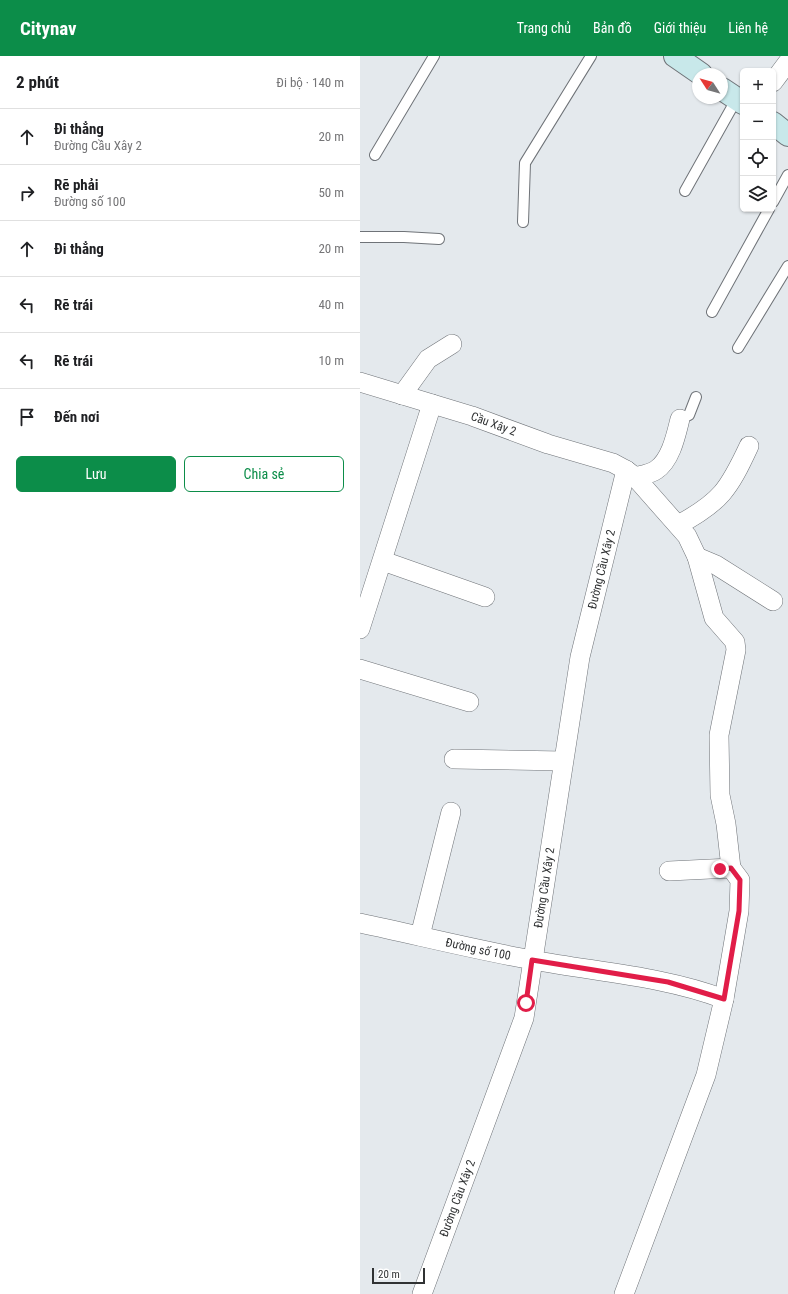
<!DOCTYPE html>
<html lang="vi">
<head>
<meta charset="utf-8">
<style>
  :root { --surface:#fff; --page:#f6f6f6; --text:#202124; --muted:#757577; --line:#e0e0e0; --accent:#0c8d49 }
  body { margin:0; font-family:"Roboto Condensed",sans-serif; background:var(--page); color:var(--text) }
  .controls { position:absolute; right:12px; top:12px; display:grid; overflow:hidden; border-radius:6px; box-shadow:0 1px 3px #0004 }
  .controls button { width:36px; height:36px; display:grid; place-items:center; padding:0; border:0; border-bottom:1px solid var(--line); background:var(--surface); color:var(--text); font:20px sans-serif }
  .compass { position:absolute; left:332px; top:12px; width:36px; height:36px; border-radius:50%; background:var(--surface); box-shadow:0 1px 3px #0004; rotate:306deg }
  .scale { position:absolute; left:12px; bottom:10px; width:53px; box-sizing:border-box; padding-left:4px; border:2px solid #303233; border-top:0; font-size:11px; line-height:14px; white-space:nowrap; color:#303233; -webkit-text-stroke:3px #fff; paint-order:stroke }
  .stop { position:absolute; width:12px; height:12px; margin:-9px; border:3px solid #e11d48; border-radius:50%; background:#fff }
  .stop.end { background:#e11d48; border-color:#fff; box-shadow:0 1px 4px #0008 }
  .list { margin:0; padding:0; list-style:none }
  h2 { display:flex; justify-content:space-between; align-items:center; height:52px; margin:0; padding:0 16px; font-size:17px }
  h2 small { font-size:13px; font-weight:400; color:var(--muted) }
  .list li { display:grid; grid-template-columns:26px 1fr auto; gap:12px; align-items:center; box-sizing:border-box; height:56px; padding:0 16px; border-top:1px solid var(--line) }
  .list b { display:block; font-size:15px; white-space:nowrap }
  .list p { margin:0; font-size:13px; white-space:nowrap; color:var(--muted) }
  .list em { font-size:13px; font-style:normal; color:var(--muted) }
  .actions { display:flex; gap:8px; padding:12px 16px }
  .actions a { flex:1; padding:9px 0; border:1px solid var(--accent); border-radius:6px; text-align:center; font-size:14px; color:var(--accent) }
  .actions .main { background:var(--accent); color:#fff }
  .icon { flex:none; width:22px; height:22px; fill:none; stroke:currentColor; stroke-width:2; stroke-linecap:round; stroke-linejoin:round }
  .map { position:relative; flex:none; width:428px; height:1238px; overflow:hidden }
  header { display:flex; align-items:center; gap:24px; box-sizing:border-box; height:56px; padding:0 20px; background:var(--accent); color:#fff }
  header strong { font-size:19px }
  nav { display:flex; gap:22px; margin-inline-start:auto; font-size:14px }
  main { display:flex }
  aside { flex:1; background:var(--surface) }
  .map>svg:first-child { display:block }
</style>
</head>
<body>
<header>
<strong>Citynav</strong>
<nav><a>Trang chủ</a><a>Bản đồ</a><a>Giới thiệu</a><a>Liên hệ</a></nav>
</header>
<main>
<aside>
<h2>2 phút<small>Đi bộ · 140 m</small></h2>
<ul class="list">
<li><svg class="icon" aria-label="ahead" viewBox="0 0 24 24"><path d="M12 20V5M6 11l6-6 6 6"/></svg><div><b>Đi thẳng</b><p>Đường Cầu Xây 2</p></div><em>20 m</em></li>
<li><svg class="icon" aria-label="right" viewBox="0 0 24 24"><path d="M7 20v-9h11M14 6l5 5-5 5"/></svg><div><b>Rẽ phải</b><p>Đường số 100</p></div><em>50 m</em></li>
<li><svg class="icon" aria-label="ahead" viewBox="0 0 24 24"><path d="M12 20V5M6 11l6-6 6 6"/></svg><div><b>Đi thẳng</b></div><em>20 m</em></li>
<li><svg class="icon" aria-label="left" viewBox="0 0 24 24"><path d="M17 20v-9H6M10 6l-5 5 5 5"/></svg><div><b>Rẽ trái</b></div><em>40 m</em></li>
<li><svg class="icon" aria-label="left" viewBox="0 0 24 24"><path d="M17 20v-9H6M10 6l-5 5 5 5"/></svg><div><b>Rẽ trái</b></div><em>10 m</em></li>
<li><svg class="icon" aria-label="arrive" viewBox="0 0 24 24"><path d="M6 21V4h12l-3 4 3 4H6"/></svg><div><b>Đến nơi</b></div></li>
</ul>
<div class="actions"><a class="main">Lưu</a><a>Chia sẻ</a></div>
</aside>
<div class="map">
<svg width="428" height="1238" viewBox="0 0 428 1238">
  <rect width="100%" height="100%" fill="#e4e9ed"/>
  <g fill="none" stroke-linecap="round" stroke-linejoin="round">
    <defs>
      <g id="lane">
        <polyline points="15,99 74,0"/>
        <polyline points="325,135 376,44"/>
        <polyline points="413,146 428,119"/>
        <polyline points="163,166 165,107 231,0"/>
        <polyline points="0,181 44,181 79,183"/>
        <polyline points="352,256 409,153"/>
        <polyline points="378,292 428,210"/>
        <polyline points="320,363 329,359 336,341"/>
      </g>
      <g id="street">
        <polyline points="413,26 428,6"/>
        <path id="s1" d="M0,326L112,360L188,388L253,407L266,414L275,421L327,480L337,501L354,562L375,586L376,594L359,679L360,739L366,768L371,812"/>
        <polyline points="42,339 68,303 92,288"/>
        <path d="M275,421C282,419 290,418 296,414C311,404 316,379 320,363"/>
        <path d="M318,469C361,446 369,433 389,390"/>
        <polyline points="337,501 356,509 413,545"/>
        <polyline points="23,505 125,541"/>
        <polyline points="0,573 72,348"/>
        <polyline points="0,613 109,646"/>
        <polyline points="94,703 203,705"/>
        <polyline points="309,815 371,812 380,824 379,855 364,943"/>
        <path id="s2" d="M0,867C57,879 115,894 173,904C236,916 303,920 364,943L346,1019L264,1238"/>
        <polyline points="60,880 91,756"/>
        <path id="s3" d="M62,1238L164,962L220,601L266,414"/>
      </g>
      <g id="secondary">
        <polyline points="315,0 341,18"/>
        <polyline points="362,33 383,47"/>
        <polyline points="413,67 428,79"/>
      </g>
    </defs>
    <!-- lane casing -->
    <use href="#lane" stroke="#6f7378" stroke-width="12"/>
    <!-- street casing -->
    <use href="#street" stroke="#6f7378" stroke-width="20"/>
    <!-- secondary casing -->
    <use href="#secondary" stroke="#6f7378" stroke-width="24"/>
    <!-- lane -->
    <use href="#lane" stroke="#fff" stroke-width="10"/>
    <!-- street -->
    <use href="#street" stroke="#fff" stroke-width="19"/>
    <!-- secondary -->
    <use href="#secondary" stroke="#c8e8ea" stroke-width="22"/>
  </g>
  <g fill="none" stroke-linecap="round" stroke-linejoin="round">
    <!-- route -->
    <polyline stroke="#e11d48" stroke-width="5" points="166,947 172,904 308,926 364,943 379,855 380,824 371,812 360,813"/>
  </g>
  <g text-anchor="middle" stroke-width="4" stroke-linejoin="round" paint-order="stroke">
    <!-- street labels -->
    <g font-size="12" fill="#303233" stroke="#fff">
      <text dy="4" stroke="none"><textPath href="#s1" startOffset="140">Cầu Xây 2</textPath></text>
      <text dy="4" stroke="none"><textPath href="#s3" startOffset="750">Đường Cầu Xây 2</textPath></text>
      <text dy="4" stroke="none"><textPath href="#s3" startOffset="426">Đường Cầu Xây 2</textPath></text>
      <text dy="4" stroke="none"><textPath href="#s2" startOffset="121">Đường số 100</textPath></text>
      <text dy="4" stroke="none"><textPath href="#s3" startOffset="102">Đường Cầu Xây 2</textPath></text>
    </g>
  </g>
</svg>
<div class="controls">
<button>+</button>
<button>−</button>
<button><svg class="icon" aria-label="locate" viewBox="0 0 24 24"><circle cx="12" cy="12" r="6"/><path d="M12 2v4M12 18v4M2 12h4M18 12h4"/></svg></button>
<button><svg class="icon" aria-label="layers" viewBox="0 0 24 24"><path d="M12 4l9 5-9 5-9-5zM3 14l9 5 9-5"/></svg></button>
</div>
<svg class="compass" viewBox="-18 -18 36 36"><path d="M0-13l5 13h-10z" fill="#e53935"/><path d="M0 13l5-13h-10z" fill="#757577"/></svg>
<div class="scale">20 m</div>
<div class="stop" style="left:166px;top:947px"></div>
<div class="stop end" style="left:360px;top:813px"></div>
</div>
</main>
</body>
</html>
